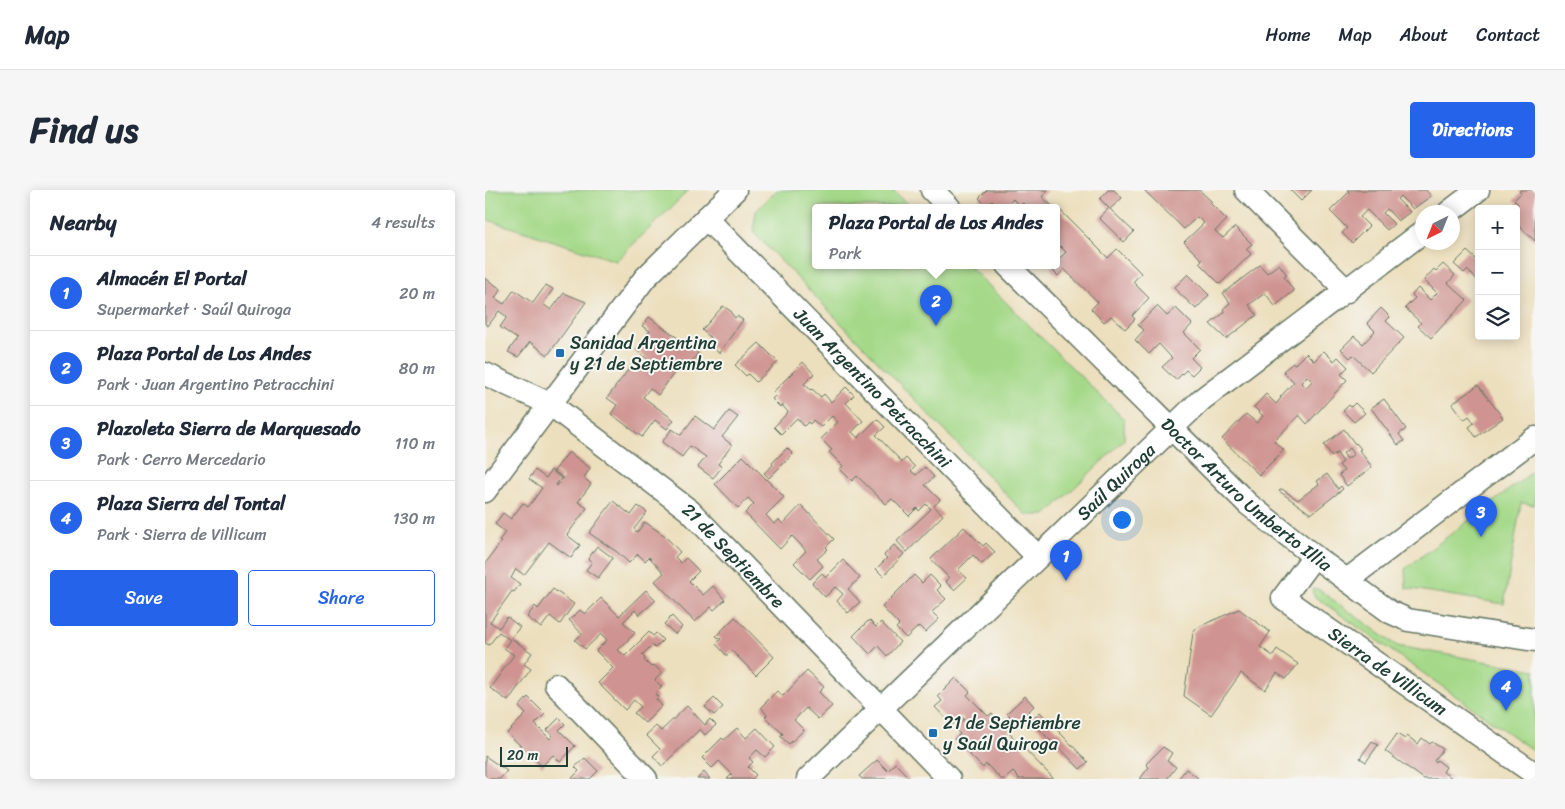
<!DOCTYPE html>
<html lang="en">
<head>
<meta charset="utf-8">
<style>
  :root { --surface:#fff; --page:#f6f6f7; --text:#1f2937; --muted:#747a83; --line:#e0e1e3; --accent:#2563eb }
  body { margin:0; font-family:Sriracha,sans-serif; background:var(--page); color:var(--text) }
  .controls { position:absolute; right:15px; top:15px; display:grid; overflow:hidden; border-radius:5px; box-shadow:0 2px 12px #0003 }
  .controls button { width:45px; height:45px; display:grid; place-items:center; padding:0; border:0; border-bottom:1px solid var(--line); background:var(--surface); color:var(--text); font:25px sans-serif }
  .compass { position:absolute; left:930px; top:15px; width:45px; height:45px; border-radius:50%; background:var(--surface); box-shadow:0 2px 12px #0003; rotate:223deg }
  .scale { position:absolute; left:15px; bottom:12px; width:68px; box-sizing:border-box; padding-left:5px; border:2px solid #1f3d34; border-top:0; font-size:14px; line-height:18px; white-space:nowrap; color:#1f3d34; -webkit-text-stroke:4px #f6f6f2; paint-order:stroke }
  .you { position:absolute; left:636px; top:329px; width:18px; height:18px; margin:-12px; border:4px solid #fff; border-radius:50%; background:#1a73e8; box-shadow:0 0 0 8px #1a73e833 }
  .badge { display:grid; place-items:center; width:32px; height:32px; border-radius:50%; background:var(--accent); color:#fff; font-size:16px; font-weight:700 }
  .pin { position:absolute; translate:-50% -41px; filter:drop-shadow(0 1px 2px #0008) }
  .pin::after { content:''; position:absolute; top:26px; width:18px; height:15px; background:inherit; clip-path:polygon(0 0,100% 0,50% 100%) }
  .popup { position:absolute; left:327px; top:14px; width:248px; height:65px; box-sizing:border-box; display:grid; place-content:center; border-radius:5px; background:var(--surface); filter:drop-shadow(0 1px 4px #0005); font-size:16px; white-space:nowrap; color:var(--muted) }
  .popup b { font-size:19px; color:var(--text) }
  .popup::after { content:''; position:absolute; left:50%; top:100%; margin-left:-10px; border:10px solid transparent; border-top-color:var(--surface) }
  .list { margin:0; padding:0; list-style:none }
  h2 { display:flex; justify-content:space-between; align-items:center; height:65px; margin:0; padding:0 20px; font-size:21px }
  h2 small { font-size:16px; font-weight:400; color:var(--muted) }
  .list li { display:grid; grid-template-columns:32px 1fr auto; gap:15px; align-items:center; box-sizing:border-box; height:75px; padding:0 20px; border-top:1px solid var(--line) }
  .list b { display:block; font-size:19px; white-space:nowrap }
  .list p { margin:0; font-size:16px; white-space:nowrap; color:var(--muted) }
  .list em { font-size:16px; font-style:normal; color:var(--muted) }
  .actions { display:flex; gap:10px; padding:15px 20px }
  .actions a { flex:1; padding:11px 0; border:1px solid var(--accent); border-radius:5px; text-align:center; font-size:18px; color:var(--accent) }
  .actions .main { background:var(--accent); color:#fff }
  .icon { flex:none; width:28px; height:28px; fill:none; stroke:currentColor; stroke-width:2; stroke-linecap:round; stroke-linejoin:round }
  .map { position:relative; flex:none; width:1050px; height:589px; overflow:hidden; border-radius:5px }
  header { display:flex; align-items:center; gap:30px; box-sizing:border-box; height:70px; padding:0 25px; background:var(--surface); border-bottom:1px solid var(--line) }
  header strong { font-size:24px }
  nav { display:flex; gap:28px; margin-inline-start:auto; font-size:18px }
  .intro { display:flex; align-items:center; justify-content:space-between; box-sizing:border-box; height:120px; padding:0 30px }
  h1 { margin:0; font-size:35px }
  .button { padding:12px 22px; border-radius:5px; background:var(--accent); color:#fff; font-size:18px; font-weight:700 }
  main { display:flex; gap:30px; padding:0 30px }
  aside { flex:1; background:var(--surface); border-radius:5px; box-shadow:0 2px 12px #0003 }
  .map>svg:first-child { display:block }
</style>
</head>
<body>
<header>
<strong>Map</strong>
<nav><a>Home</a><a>Map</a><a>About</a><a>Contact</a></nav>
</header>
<div class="intro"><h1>Find us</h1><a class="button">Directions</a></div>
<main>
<aside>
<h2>Nearby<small>4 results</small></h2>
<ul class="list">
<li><span class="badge">1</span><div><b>Almacén El Portal</b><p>Supermarket · Saúl Quiroga</p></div><em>20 m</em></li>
<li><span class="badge">2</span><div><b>Plaza Portal de Los Andes</b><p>Park · Juan Argentino Petracchini</p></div><em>80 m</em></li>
<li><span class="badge">3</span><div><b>Plazoleta Sierra de Marquesado</b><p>Park · Cerro Mercedario</p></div><em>110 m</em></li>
<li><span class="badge">4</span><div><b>Plaza Sierra del Tontal</b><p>Park · Sierra de Villicum</p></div><em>130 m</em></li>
</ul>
<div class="actions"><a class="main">Save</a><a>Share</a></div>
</aside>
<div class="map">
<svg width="1050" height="589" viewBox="0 0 1050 589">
  <rect width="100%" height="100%" fill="#f6f6f2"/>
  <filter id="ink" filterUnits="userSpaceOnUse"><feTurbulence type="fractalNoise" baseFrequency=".02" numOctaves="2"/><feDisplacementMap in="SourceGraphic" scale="10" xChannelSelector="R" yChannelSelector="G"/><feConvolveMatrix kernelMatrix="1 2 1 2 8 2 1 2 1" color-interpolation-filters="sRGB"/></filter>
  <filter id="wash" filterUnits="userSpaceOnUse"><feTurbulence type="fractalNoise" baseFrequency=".0096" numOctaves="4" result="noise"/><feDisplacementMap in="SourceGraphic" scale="20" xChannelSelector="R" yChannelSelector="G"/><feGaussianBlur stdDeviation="1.12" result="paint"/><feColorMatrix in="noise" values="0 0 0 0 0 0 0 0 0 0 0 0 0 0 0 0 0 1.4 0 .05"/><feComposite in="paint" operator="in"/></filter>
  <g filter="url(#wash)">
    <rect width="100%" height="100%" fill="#ecdfbd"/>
    <!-- green -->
    <g fill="#a5d989" stroke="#628b5e">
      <polygon points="0,0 204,0 131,71 0,29"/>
      <polygon points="292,0 407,0 425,17 331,17 331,75 483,75 639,229 639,250 561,325 541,325 268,42 271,21"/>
      <polygon points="1050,280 1050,315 1036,313 1019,414 921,398 920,379"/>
      <polygon points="828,399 833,399 912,456 1050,480 1050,562 829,406 827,401"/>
    </g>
    <g id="blocks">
      <!-- building -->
      <g fill="#cf9491" fill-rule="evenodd">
        <polygon points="502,0 563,0 557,7 568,17 542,17 538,13 534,16 528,9 520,17 513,17 507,11 502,16 494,8"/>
        <polygon points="623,0 629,0 637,8 625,19 649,42 639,52 614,28 624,18 615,9"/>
        <polygon points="659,0 714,0 727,12 725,13 742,30 730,41 738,48 750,37 767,54 761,59 766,64 735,94 714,73 717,70 699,52 719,33 712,27 699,39"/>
        <polygon points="805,0 827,0 816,11"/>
        <polygon points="862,0 941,0 946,6 928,19 915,6 912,9 925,22 913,31 902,19 898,23 909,34 902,40 882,20 875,27 884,36 867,53 857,43 862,38 845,21 864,2"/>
        <polygon points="1036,0 1050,0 1050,51 1031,33 1031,19 1029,19 1033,14 1029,10 1036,3 1034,1"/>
        <polygon points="575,20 623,68 632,59 656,83 648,92 664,108 647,126 650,129 640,139 626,126 619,132 606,119 613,112 579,79 573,86 565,78 568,75 571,75 571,72 581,62 575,56 571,60 571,24"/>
        <polygon points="982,61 991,69 994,66 994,91 982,80 979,83 969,74"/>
        <polygon points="794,74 802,85 799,87 809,101 790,116 780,103 764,115 772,125 741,149 725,134 740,122 738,119 745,113 738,103 775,75 782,83"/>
        <polygon points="958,74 970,85 963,93 982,110 946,148 933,136 936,133 920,118 930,108 927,105 933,98 945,110 952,103 939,90 949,79 951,81"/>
        <polygon points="703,84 724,105 711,119 689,98"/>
        <polygon points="0,88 16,99 10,108 19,114 29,100 48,113 61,95 68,99 58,114 66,120 79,103 101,112 63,165 45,152 33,167 23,162 32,149 15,137 22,127 14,121 3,136 0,134"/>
        <polygon points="238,116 247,122 246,123 250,128 252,126 258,130 234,163 224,155 228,150 217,140"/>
        <polygon points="672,116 682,126 691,118 707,134 699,143 715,159 706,168 715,177 707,185 701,180 691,190 677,177 687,168 674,154 664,164 650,150 659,140 653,135"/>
        <polygon points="896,118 905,127 901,131 919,148 886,182 868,165 865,168 856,159 869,146 878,154 890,141 882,133"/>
        <polygon points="164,127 213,163 203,177 197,172 173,205 165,198 158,207 189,230 182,239 170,230 157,247 126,224 132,215 122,208 149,172 159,179 165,171 151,160 165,141 157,136"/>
        <polygon points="274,153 293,172 271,192 263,184 261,186 250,175"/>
        <path d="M839,161L849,171L853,167L863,177L856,184L862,190L822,234L814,225L789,251L799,260L774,285L737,249L761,224L772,233L778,226L769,217L781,204L791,214L796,208L795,207L809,192L798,181L808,173L810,174L821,163L829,171ZM822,186L827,191L821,198L816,193Z"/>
        <polygon points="318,172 329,184 319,194 326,200 327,199 336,207 339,204 346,212 361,197 369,205 361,213 378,231 367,242 373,248 392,229 400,237 391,245 417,272 421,268 430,277 426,281 431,285 440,277 449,287 440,295 455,310 449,316 458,325 422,362 412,351 446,319 441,314 434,321 432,318 424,326 407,309 401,314 372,286 367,291 355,279 358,276 344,262 347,260 336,249 353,232 347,226 336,237 328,230 325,234 323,232 319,236 312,228 296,244 289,237 303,222 297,215 295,217 287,209 291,205 288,202"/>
        <polygon points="993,195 1018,228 991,247 984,237 989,233 984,226 979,230 967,214"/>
        <polygon points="899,209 921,239 914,244 919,251 913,255 886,218"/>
        <polygon points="870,213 880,223 869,232 858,221 864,215 866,217"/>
        <polygon points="244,221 253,227 237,247 247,255 233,274 237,277 228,288 213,277 221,267 205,256 197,267 177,252 187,239 196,245 210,226 229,240"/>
        <path d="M859,239L870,254L871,253L876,259L874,260L887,277L862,296L854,285L859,281L854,275L858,272L852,263L847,266L839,255ZM865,258L869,264L862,269L858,263Z"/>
        <polygon points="302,258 308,264 284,288 279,283 288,275 287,273"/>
        <polygon points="83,263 85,263 105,278 99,288 106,294 93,312 102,318 82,345 95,355 86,368 64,352 39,385 31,379 26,388 35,394 29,402 27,401 5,432 14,438 22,427 35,437 26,448 47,463 39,474 46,479 23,511 5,498 29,465 19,458 25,450 14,442 4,455 0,453 0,374 16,352 14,351 20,342 10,334 18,323 26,329 38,313 43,317 50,308 57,298 44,289 50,280 61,288 66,280 76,288 71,295 72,296 78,288 69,281"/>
        <polygon points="258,266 299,307 281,325 289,334 294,330 298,334 316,315 349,349 341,357 343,359 332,369 338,376 325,389 309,373 321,361 314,353 307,346 295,359 260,323 269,314 263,308 253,318 230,294"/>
        <polygon points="842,284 853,299 856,296 858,299 826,324 794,301 797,299 813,310 834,294 832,291"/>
        <polygon points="128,311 146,325 153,316 162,322 149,339 152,342 160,332 180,346 195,362 190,367 196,373 201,368 214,381 204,391 218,405 228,396 240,410 229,420 226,417 210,432 170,391 179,383 164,367 160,371 153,364 144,373 132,362 104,343"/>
        <polygon points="479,337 498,356 501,353 510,362 497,374 488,365 473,380 482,388 469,400 460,391 464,388 446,369"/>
        <polygon points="409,355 419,364 398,386 391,379 402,368 399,365"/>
        <polygon points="112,356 128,368 113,388 101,380 107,372 103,369"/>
        <polygon points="358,370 375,388 363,399 375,412 363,423 352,411 358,404 350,397 340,407 327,393 337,383 341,387"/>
        <polygon points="429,385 437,393 445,385 456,396 452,400 461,409 447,422 454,429 440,442 434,436 421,448 411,438 414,435 397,417"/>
        <polygon points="68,399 89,414 75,434 65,426 56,438 42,427 50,416 53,419"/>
        <polygon points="161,400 171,410 154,425 150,420 138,432 150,443 133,460 140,466 164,442 168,446 171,443 178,450 170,458 167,455 157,465 160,468 159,470 166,477 169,475 177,483 170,490 177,497 170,504 173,507 171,509 177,516 160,533 149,523 156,517 149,510 140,520 113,493 128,478 111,461 122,450 116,444 100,459 90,450 97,444 84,430 95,420 100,424 116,408 134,426"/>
        <polygon points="754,419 785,442 775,457 788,466 792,459 813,474 801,489 792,483 780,500 756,483 726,525 699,506 708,443 713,437"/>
        <polygon points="187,426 197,437 190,444 179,434"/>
        <polygon points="250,427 289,467 271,485 247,461 242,466 231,454 236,449 231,446"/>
        <polygon points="384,430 391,437 396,432 415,452 402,466 393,456 385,464 368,446"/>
        <polygon points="322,481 339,497 334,502 347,516 333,529 321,518 309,530 319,540 304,554 295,546 298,544 280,527 282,525 276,517 292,501 298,506"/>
        <polygon points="471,488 485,502 482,505 503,526 507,523 517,534 525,526 522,523 540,506 549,516 523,542 569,589 533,589 534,588 528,582 520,589 516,589 501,574 498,578 469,549 475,544 470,539 479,529 476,526 467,535 450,517 457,511 453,506"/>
        <polygon points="43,507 60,524 50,534 65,549 68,545 62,540 74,528 80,534 74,540 90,556 75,572 68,565 57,576 22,543 41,524 34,517"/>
        <polygon points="229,508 238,517 229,525 220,517"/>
        <polygon points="202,516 220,535 225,529 231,535 220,545 215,539 177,576 168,566 175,559 161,545 171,536 176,541"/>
        <polygon points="555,522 603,572 595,579 568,551 567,552 546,531"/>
        <polygon points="252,538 261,548 272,538 290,557 280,567 272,560 264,568 268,572 263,577 271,585 267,589 242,589 247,584 234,571 227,578 217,568 237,548 239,550"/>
        <polygon points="912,544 920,549 922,546 933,554 937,548 945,554 947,552 958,559 949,571 951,572 952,570 961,577 958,582 967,588 966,589 939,589 900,561"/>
        <polygon points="887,551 893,555 881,572 875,568"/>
        <polygon points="678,557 687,563 682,571 691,577 682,589 655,589 664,577 661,574"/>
        <polygon points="0,566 22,581 15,589 0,589"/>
        <polygon points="100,568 113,581 105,589 86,589 94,581 90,577"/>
        <polygon points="392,570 403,581 410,573 425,589 377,589 374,586"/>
        <polygon points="701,579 713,588 712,589 693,589"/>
        <polygon points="219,582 225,589 212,589"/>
      </g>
    </g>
  </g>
  <g filter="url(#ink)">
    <use href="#blocks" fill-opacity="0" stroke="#677664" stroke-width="1"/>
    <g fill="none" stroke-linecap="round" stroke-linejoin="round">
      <defs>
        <g id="minor">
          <polyline points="447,0 464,17"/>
          <polyline points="761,0 862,101"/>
          <polyline points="964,22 993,0"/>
          <path id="s1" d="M221,28L553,367"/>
          <path id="s2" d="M522,75L763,314L829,366L905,422L923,430L1050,450"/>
          <path id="s3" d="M0,184L65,214L205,321L464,589"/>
          <polyline points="0,301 160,88 250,0"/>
          <path id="s4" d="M829,366L798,408L1050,584"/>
          <polyline points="862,390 1050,248"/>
          <polyline points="71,495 161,589"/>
          <path id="s5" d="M323,589L716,210L938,42"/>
        </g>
      </defs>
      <!-- minor casing -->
      <use href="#minor" stroke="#677664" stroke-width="25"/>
      <!-- minor -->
      <use href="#minor" stroke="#fff" stroke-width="22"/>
    </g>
  </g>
  <!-- markers -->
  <g fill="#1f6fb2" stroke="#f6f6f2" stroke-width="2">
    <rect x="70" y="158" width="10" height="10" rx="2.5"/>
    <rect x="443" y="538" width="10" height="10" rx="2.5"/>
  </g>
  <g text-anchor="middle" stroke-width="4" stroke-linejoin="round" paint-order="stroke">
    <!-- poi labels -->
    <g font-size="18" fill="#1f3d34" stroke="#f6f6f2" text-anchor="start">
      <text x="85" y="159">Sanidad Argentina<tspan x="85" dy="21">y 21 de Septiembre</tspan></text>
      <text x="458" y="539">21 de Septiembre<tspan x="458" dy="21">y Saúl Quiroga</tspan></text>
    </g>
    <!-- street labels -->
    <g font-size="18" fill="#1f3d34" stroke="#f6f6f2">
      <text dy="6" stroke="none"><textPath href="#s1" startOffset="238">Juan Argentino Petracchini</textPath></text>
      <text dy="6" stroke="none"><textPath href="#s5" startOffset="428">Saúl Quiroga</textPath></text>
      <text dy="6" stroke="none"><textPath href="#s2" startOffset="332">Doctor Arturo Umberto Illia</textPath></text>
      <text dy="6" stroke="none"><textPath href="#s3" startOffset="310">21 de Septiembre</textPath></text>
      <text dy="6" stroke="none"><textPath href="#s4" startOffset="180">Sierra de Villicum</textPath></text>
    </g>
  </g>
</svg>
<div class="controls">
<button>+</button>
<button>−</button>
<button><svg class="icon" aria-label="layers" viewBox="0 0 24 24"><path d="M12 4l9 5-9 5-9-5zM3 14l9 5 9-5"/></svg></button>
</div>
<svg class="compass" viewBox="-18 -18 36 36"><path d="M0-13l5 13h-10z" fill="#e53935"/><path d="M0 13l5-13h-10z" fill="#747a83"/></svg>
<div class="scale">20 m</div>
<div class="you"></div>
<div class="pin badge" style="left:581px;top:391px">1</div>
<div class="pin badge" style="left:451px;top:136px">2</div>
<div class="popup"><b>Plaza Portal de Los Andes</b>Park</div>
<div class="pin badge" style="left:996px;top:347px">3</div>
<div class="pin badge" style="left:1021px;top:521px">4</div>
</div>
</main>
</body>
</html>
